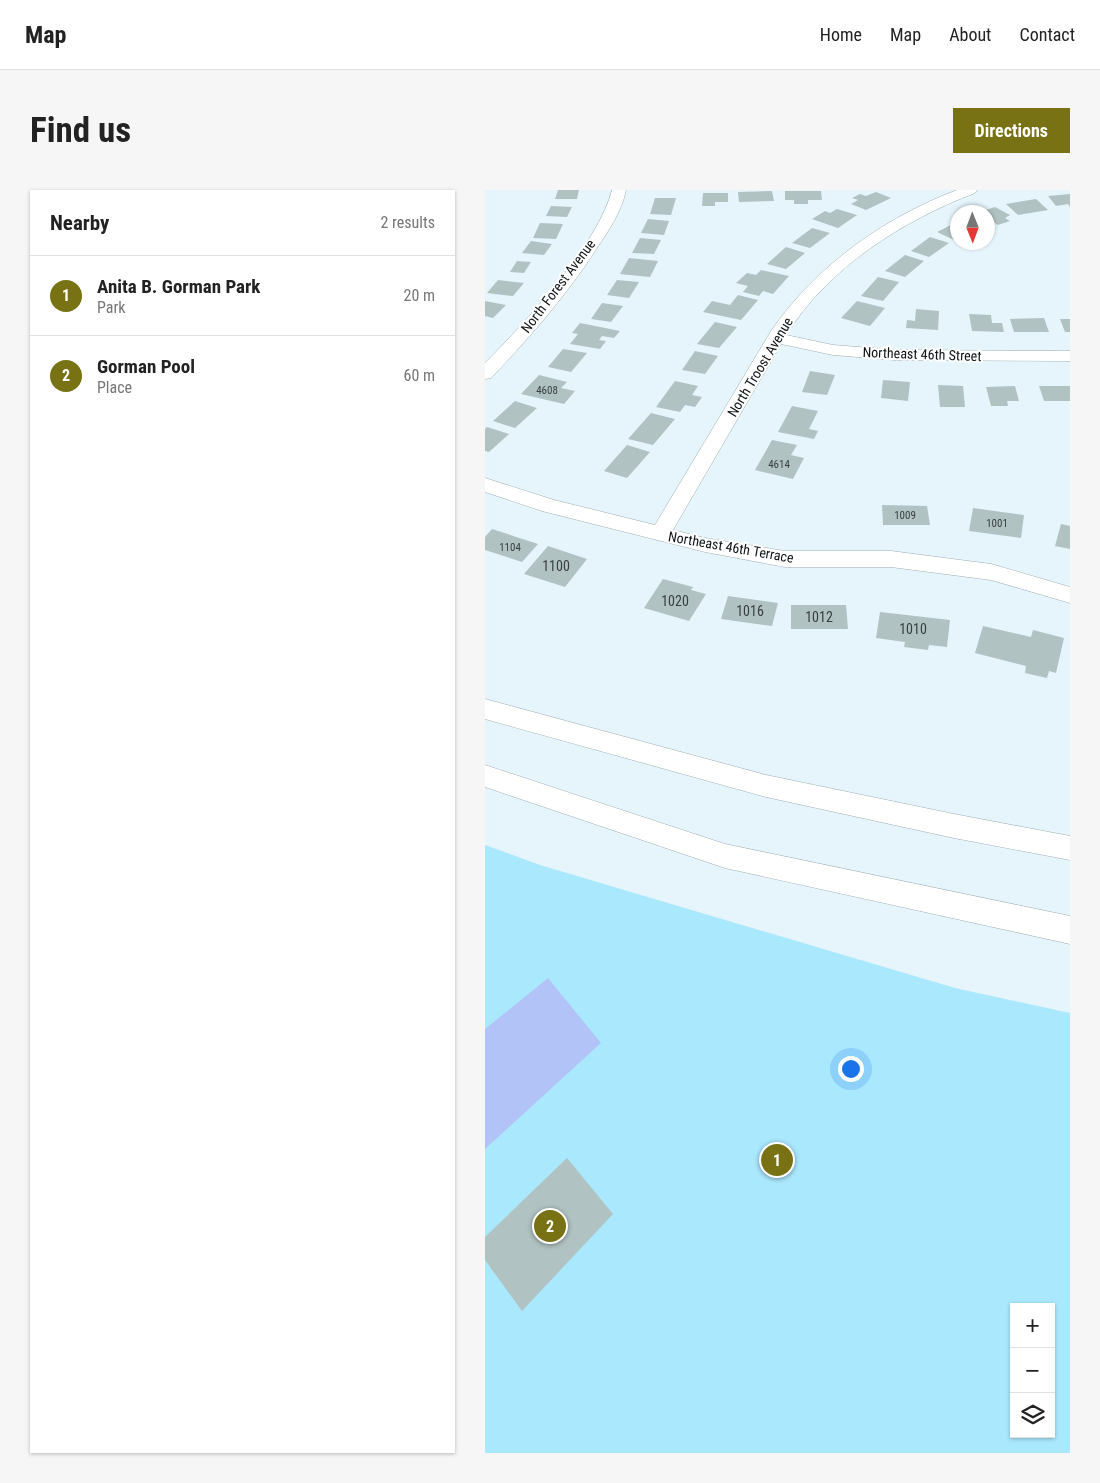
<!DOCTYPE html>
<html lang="en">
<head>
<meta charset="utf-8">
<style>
  :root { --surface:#fff; --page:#f6f6f6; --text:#222; --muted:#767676; --line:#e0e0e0; --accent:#787214 }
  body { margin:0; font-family:"Roboto Condensed",sans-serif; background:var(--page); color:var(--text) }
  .controls { position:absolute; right:15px; bottom:15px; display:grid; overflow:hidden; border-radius:0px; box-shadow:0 1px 4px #0004 }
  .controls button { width:45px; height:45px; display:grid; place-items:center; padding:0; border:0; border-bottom:1px solid var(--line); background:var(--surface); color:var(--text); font:25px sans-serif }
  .compass { position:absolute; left:465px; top:15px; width:45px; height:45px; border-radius:50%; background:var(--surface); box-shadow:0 1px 4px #0004; rotate:179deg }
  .you { position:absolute; left:365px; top:878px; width:18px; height:18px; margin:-12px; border:4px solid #fff; border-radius:50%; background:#1a73e8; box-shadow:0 0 0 8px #1a73e833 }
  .badge { display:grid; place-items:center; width:32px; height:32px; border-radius:50%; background:var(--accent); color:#fff; font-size:16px; font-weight:700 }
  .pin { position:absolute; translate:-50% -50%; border:2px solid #fff; box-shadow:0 1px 5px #0006 }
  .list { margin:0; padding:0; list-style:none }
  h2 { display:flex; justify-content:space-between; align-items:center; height:65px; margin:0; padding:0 20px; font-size:21px }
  h2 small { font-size:16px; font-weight:400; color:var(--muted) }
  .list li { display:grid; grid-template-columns:32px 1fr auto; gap:15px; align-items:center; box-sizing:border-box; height:80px; padding:0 20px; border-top:1px solid var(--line) }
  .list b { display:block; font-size:19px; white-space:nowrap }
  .list p { margin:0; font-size:16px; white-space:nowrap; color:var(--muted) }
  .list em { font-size:16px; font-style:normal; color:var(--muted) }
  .icon { flex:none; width:28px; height:28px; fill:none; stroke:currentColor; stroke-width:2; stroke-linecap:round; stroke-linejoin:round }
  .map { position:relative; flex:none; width:585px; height:1263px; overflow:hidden; border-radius:0px }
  header { display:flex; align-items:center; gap:30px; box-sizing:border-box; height:70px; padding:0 25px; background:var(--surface); border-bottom:1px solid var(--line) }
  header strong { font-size:24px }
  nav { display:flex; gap:28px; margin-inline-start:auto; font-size:18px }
  .intro { display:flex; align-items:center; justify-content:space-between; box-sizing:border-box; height:120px; padding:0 30px }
  h1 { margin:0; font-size:35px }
  .button { padding:12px 22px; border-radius:0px; background:var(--accent); color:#fff; font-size:18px; font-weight:700 }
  main { display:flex; gap:30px; padding:0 30px }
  aside { flex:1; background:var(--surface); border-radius:0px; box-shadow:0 1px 4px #0004 }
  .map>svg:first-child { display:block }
</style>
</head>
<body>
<header>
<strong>Map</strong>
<nav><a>Home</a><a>Map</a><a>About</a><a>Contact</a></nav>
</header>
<div class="intro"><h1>Find us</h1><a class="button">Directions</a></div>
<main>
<aside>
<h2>Nearby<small>2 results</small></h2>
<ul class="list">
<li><span class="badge">1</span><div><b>Anita B. Gorman Park</b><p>Park</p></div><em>20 m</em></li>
<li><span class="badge">2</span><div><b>Gorman Pool</b><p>Place</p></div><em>60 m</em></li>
</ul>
</aside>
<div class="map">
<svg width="585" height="1263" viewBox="0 0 585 1263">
  <rect width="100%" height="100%" fill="#e5f5fb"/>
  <!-- green -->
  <path fill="#aae8fe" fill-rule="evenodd" d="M0,655L55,675L470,798L585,823V1263H0ZM529,1117H566V1244H529Z"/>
  <!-- water -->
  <polygon fill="#b2c4f7" points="63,788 116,853 0,959 0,839"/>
  <!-- building -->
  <g fill="#b1c2c3">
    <polygon points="73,0 94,0 92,9 70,9"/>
    <polygon points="287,1 289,11 254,12 253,2"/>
    <polygon points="300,1 336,1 337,10 323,10 323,14 309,14 309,10 300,10"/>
    <polygon points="391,2 406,8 381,20 366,14 373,10 367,8 375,4 381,6"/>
    <polygon points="218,3 243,3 243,12 230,12 230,16 217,16"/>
    <polygon points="585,4 585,17 583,14 571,16 563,6"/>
    <polygon points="170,8 191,8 186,25 165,24"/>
    <polygon points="551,9 563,20 533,25 521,14"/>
    <polygon points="66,16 87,17 82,27 61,26"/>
    <polygon points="510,17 525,25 520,28 525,31 513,35 508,32 502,34 502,22 494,22"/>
    <polygon points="352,19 372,25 353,38 327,29 340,21 345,23"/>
    <polygon points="163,29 184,31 179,45 156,43"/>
    <polygon points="472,32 472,48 469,50 452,42"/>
    <polygon points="55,33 78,34 71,49 48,48"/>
    <polygon points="327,38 345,43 325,58 307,53"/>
    <polygon points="445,47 464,53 444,67 426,61"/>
    <polygon points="155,48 176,50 169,64 147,63"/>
    <polygon points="46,51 67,54 59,65 37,63"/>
    <polygon points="301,57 320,63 301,79 282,74"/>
    <polygon points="420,65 439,71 420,87 400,81"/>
    <polygon points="144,68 173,71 165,87 135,84"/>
    <polygon points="32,71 46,72 39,83 25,82"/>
    <polygon points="276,80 304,86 288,104 278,101 274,106 258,102 263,96 251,93 262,83 271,85"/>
    <polygon points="393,87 414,92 398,111 376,106"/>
    <polygon points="13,90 39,93 28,106 2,103"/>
    <polygon points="132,90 154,92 144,108 122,105"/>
    <polygon points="253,105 273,110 256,130 218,122 227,111 245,115"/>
    <polygon points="0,111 21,115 8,128 0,126"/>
    <polygon points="372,111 400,118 385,136 356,128"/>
    <polygon points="117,113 138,116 126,132 106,129"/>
    <polygon points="431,119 454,121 453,140 421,138 422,130 430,131"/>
    <polygon points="484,124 506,125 507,133 517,133 519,142 487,141"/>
    <polygon points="559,128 564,142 529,142 525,129"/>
    <polygon points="575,129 585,129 585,142 580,142"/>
    <polygon points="230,132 252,137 234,158 212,154"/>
    <polygon points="95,133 135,141 129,148 117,146 114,150 121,151 115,159 85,154 93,144 87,143"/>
    <polygon points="78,159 102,163 86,182 63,177"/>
    <polygon points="210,161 233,166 220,184 197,180"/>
    <polygon points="325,181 350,185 342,205 317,202"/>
    <polygon points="54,185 82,192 76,198 90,201 79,214 36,204"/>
    <polygon points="398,190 425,192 423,211 396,208"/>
    <polygon points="190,191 213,196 207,205 217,207 210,217 200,215 195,222 171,217"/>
    <polygon points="453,195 478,196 480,217 455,217"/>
    <polygon points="530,196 534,211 522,211 523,216 506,216 501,197"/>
    <polygon points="554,196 585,196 585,211 559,211"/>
    <polygon points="30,211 52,218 30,238 8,231"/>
    <polygon points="307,216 333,221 324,239 333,241 329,249 293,242"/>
    <polygon points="166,223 190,229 168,255 143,249"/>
    <polygon points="2,237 24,244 4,262 0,261 0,239"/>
    <polygon points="287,250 312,255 306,265 319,268 308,289 270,280"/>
    <polygon points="142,255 165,262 142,288 119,281"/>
    <polygon points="397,315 442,316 445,335 398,335"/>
    <polygon points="488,318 539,325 536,348 484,341"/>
    <polygon points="576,334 585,336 585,359 570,356"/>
    <polygon points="7,339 53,354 37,372 0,360 0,347"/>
    <polygon points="63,356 102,369 80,397 39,384"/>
    <polygon points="178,389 208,397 206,400 221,404 204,431 159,418"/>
    <polygon points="243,406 293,413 287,436 236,429"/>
    <polygon points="306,415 361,415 363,439 306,439"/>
    <polygon points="395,422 465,430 462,457 444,455 443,460 419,457 420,452 391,448"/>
    <polygon points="498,436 546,447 548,440 579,448 571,483 564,481 562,488 540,483 541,476 490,463"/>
    <polygon points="82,968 128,1024 37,1121 0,1070 0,1047"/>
  </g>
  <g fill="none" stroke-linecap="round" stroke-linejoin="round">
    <defs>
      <g id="street">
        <path d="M127,0H141C137,21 124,40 112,58C82,105 45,147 6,188L0,189V173C39,134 114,53 127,0Z"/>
        <path d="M472,0H492L490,3C417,31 344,77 301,145L348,155L410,160L585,161V171L410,170L348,165L296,154L188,340L220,348L300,361H406L506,374L585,397V413L506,390L406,377H300L220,362L57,321L0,302V288L69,310L170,335L286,141C331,76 398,28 472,0Z"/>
      </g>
      <g id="highway">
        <polygon points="0,509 281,585 469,624 585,646 585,670 469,648 281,607 0,529"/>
        <polygon points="0,575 240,654 585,726 585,754 240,678 0,597"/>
      </g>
    </defs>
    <!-- street casing -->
    <use href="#street" stroke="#9faeb3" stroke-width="1"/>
    <!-- highway casing -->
    <use href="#highway" stroke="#9faeb3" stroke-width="1"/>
    <!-- street -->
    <use href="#street" fill="#fff" fill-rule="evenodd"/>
    <!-- highway -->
    <use href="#highway" fill="#fff" fill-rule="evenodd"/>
  </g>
  <g text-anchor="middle" stroke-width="4" stroke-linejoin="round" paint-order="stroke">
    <!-- far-number labels -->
    <g font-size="11" fill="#363f40">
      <text x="62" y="204">4608</text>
      <text x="294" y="278">4614</text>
      <text x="420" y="329">1009</text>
      <text x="512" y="337">1001</text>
      <text x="25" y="361">1104</text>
    </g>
    <!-- far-street labels -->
    <g font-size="14" fill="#0d1315" stroke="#fff">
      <text transform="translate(73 96) rotate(-53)" y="5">North Forest Avenue</text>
      <text transform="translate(437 164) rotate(2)" y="5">Northeast 46th Street</text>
      <text transform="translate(275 177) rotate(-59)" y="5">North Troost Avenue</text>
      <text transform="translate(246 357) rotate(10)" y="5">Northeast 46th Terrace</text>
    </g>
    <!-- number labels -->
    <g font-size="14" fill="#363f40">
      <text x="71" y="381">1100</text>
      <text x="190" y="416">1020</text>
      <text x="265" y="426">1016</text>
      <text x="334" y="432">1012</text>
      <text x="428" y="444">1010</text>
    </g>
  </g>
</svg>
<div class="controls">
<button>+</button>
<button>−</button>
<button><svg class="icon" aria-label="layers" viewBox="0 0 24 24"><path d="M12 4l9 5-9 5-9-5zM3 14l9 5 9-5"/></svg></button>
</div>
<svg class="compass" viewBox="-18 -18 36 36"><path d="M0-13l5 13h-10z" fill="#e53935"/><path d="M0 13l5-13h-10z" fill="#767676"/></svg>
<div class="you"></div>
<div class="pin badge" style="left:292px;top:970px">1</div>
<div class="pin badge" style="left:65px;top:1036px">2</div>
</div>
</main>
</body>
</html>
